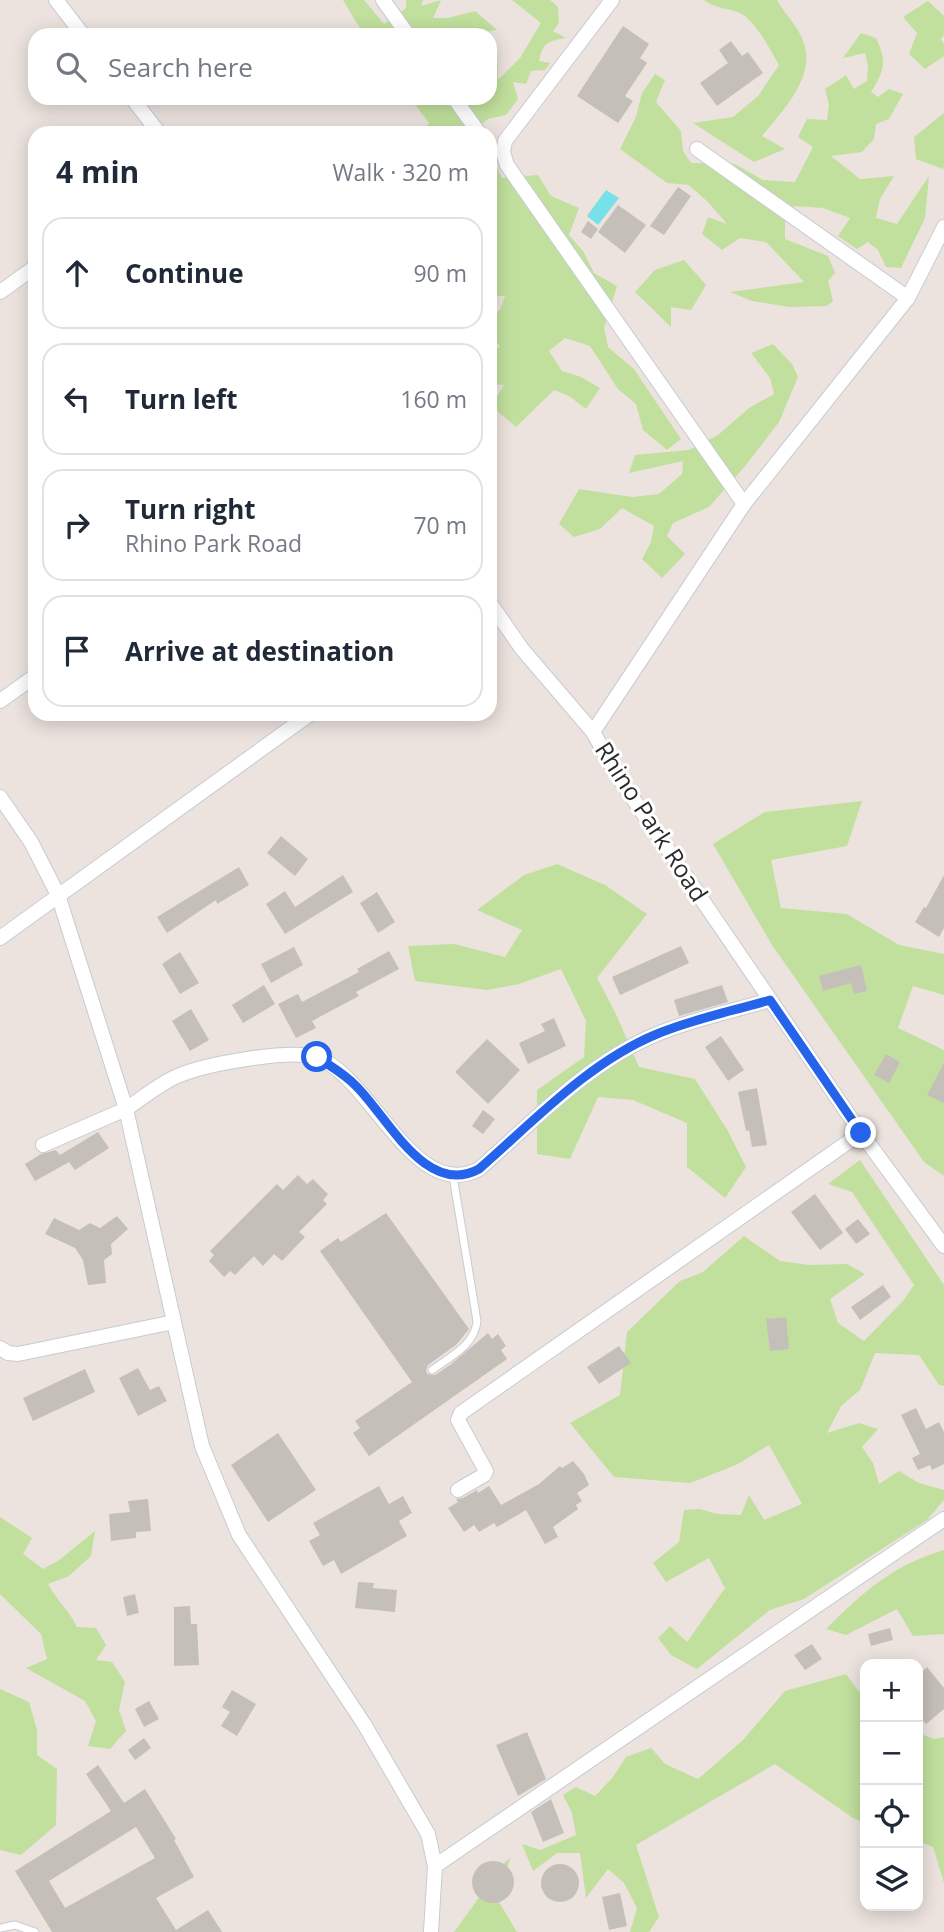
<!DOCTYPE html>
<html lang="en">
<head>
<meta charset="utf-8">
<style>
  :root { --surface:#fff; --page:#f2f2f3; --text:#1f2937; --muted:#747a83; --line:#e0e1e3 }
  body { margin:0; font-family:"Open Sans",sans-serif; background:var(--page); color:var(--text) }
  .controls { position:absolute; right:21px; bottom:21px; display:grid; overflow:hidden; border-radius:14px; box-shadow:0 4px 18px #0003 }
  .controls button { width:63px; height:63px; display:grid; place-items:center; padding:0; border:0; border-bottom:2px solid var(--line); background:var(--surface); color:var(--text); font:35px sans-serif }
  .stop { position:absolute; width:21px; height:21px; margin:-16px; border:5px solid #2563eb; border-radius:50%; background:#fff }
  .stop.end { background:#2563eb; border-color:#fff; box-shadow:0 2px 7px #0008 }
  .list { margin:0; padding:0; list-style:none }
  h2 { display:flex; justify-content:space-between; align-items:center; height:91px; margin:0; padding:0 28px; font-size:30px }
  h2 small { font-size:23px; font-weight:400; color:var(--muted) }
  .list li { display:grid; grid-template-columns:46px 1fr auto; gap:21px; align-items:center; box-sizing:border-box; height:112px; margin:0 14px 14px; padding:0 14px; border:2px solid var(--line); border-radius:21px }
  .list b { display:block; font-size:26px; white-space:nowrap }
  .list p { margin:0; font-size:23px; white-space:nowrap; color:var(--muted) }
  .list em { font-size:23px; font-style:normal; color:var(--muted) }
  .icon { flex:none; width:38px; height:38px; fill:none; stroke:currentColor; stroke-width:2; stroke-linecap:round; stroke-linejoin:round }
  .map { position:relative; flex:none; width:944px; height:1932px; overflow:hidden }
  .search { position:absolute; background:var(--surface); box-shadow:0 4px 18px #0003; left:28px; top:28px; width:469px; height:77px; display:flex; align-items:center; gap:18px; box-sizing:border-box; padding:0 24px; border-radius:21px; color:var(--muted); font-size:26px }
  .panel { position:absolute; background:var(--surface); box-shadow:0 4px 18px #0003; left:28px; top:126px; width:469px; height:595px; border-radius:21px }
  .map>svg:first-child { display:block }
</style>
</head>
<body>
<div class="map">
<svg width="944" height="1932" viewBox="0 0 944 1932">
  <rect width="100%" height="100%" fill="#ece3de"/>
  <!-- green -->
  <g fill="#c1e09d">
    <polygon points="343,0 364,0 384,24 406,8 406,0 423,0 421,6 441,0 433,18 448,18 475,11 497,30 479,33 462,30 450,35 364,35"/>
    <path d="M512,0H550L558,7L559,23L553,31L566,38C548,41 543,42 539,61L550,63L545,70L531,71L526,84L513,82L518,99L506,115L488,119L470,133H422L429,123L410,98H472L474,102L476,98H490V62L497,52L498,80L520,58L541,23Z"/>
    <path d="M704,0H777C784,13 795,23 801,36C820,73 784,109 762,136L785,149L754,162L693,123L733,117L758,96L779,65C771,50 756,23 742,14C730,8 715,9 704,0Z"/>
    <polygon points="928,1 944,16 944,35 941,39 944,44 944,56 925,69 909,54 917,33 903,17"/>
    <path d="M861,33L876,38C887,62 885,69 871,92L878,97L889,89L903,94L889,119L876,124L874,139L862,152L831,156L860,179L894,176L880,199L876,218L897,224L929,176L925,218L901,268L886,267L878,250L868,242L857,249L838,236L850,218L823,208L794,206L785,222V239L828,256L835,273L828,281L833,301L827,306L789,307L752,301L730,292L804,282L766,242L740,238L722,250L702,234L708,217L727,224L708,202L689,185L667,183L620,149L636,117L642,93L655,74L665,80L656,102L681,131L683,151L691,163L735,164L763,180L795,182L813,147L798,137L807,119L827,120L829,105L825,89L846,75L854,89L867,81L868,66L865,53L843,58Z"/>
    <polygon points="944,113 944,167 943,169 916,159 914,137"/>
    <polygon points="490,154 502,178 538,175 551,196 579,208 569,235 583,251 594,273 617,286 604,328 608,347 634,369 681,439 667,450 643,430 636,404 618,389 590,346 565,338 549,351 562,371 581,377 600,388 586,409 569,396 554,390 516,427 491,406 504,385 490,384 490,350 501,347 490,337 490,317 500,310 505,296 490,296"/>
    <polygon points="684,260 706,285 691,310 671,307 671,327 635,292 655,270"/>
    <polygon points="773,344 792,364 798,377 779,422 746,465 709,507 673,523 667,536 685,554 662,578 642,559 651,542 654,526 622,508 600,529 574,537 559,524 579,489 632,497 659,494 682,474 683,461 629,473 635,455 689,450 718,435 749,408 774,394 770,378 751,353"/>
    <polygon points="862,801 847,846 771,860 781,908 847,914 899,945 944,954 944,995 913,986 898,1028 944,1050 944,1176 924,1162 772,945 713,844 765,812"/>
    <polygon points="557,864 605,885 647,914 597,978 616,1014 639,1067 695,1079 728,1131 746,1167 725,1198 687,1167 687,1123 633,1100 598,1097 570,1159 537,1154 537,1090 584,1057 586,1021 561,969 519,984 487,990 415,981 408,946 454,944 505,957 522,930 477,910 524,875"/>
    <polygon points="860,1160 944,1285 944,1386 939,1385 919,1355 875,1353 860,1390 841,1406 827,1433 859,1423 878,1429 862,1447 873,1463 879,1484 899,1471 919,1483 944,1490 944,1500 927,1520 804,1599 770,1610 697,1669 671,1655 658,1638 670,1626 687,1642 725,1588 709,1558 666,1582 653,1563 679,1542 684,1510 700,1509 717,1514 741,1515 749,1495 764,1520 802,1504 769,1445 736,1465 690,1483 614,1477 570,1423 620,1395 627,1332 680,1281 703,1272 744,1236 780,1261 809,1265 847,1264 865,1274 830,1299 838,1323 864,1341 903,1301 914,1285 852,1192 828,1184"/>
    <path d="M0,1517L32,1538L23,1554L43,1569L58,1561L95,1531L91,1556L69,1576L48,1584C56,1600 69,1610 77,1627L96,1628L106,1645L96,1660L112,1662L125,1682L119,1710L126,1731L110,1749L88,1746L96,1721L85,1701L26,1668L47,1659L41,1634L0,1594Z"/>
    <path d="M944,1550V1634L913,1636L897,1609L846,1635L826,1629C863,1592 893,1565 944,1550Z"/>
    <polygon points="846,1674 865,1700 865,1823 853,1818 775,1764 636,1845 659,1917 649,1932 630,1932 637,1908 624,1883 608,1869 586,1898 580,1853 557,1853 533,1871 522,1844 540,1850 576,1835 572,1813 563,1795 576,1787 595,1796 613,1777 626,1757 651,1748 665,1764 698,1779 743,1740 785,1691"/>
    <polygon points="0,1689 29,1702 37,1730 37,1755 57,1769 56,1825 21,1855 0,1850"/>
    <polygon points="918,1733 934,1739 944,1737 944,1883 933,1847 918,1841"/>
    <polygon points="510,1858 499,1902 517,1932 454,1932 504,1863"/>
  </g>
  <!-- water -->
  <polygon fill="#76e1e9" points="606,190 619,198 598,225 587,216"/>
  <!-- building -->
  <g fill="#c5bfb9" fill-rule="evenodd">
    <polygon points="623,26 649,44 640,58 647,63 625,96 633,101 618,123 577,96"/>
    <polygon points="731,41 742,56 748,52 763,73 717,106 700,83 728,63 719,50"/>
    <polygon points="678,187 691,196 664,235 650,226"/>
    <polygon points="618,205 646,225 625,253 598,232"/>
    <polygon points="588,221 598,229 591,239 581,232"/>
    <polygon points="281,836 308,859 295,876 267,853"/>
    <polygon points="239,867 249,885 217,904 216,900 167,933 157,917"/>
    <polygon points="343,875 353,892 285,934 266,904 285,891 295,907"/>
    <polygon points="944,875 944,928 939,937 915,922 924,907 926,908"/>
    <polygon points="377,892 395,922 378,933 360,903"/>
    <polygon points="681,946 689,963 620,995 612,977"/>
    <polygon points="294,947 303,965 271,983 261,964"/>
    <polygon points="389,951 399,969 356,992 359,996 312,1021 316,1028 296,1038 278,1004 298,994 302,1002 359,972 357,969"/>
    <polygon points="180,952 199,983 180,994 162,964"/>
    <polygon points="861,965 867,991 854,994 851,983 823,991 819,976"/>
    <polygon points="264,985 275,1004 243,1023 232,1005"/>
    <polygon points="722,985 728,1002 679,1016 674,1000"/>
    <polygon points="191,1009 209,1040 190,1051 172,1021"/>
    <polygon points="554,1018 566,1046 528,1064 519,1043 545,1031 541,1024"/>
    <polygon points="721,1036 744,1070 728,1081 705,1047"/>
    <polygon points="487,1039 520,1070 488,1104 455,1072"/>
    <polygon points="886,1054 900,1062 889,1083 874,1075"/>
    <polygon points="944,1063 944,1103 927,1095"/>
    <polygon points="757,1088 767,1145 752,1147 749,1130 746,1131 738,1092"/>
    <polygon points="483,1110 495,1119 483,1134 472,1126"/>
    <polygon points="98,1132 109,1148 75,1170 69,1162 35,1181 25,1164 41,1154 56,1150 60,1155"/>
    <polygon points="298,1175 307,1184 313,1179 328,1194 323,1200 327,1204 299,1232 305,1237 282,1261 274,1254 263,1266 254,1256 235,1275 230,1271 224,1277 209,1261 214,1255 210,1251 277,1184 283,1190"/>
    <polygon points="815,1194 843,1233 820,1250 791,1212"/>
    <polygon points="386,1213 469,1329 456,1345 428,1365 426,1370 427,1374 435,1375 450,1365 488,1333 492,1339 498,1334 506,1346 501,1350 507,1359 369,1456 353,1433 360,1428 355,1421 412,1382 320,1251 338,1238 341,1242"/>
    <polygon points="117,1216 128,1229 111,1244 112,1254 104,1260 106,1283 88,1285 83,1260 75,1248 45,1234 54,1218 79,1230 90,1223 100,1228"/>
    <polygon points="858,1219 870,1234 856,1244 845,1229"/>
    <polygon points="883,1285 891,1297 860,1320 851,1307"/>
    <polygon points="786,1317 789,1349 770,1351 766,1319"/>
    <polygon points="619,1346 631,1363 599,1384 587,1367"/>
    <polygon points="138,1368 150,1390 159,1386 167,1401 138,1416 119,1378"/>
    <polygon points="85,1369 95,1392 33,1421 23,1398"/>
    <polygon points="916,1408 926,1429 939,1422 944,1432 944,1464 932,1470 930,1465 918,1470 912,1458 920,1454 901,1415"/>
    <polygon points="278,1433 316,1490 268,1522 231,1465"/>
    <polygon points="573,1461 584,1474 589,1485 577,1493 582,1501 576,1505 578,1509 553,1527 558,1537 545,1544 526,1510 497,1527 494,1523 479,1532 474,1525 464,1532 448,1508 458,1502 456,1499 463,1498 477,1490 478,1493 489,1486 501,1505 539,1484 560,1466 562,1468"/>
    <polygon points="379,1486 389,1504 403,1496 412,1513 399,1521 407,1536 341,1574 334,1560 323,1566 309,1541 320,1535 313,1523"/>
    <polygon points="148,1499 151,1531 136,1532 136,1538 111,1541 109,1514 130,1512 128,1501"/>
    <polygon points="358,1582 374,1583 373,1588 397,1590 395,1612 355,1608"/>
    <polygon points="135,1594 139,1613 127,1616 123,1597"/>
    <polygon points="190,1606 191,1624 197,1624 199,1665 174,1666 174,1607"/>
    <polygon points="890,1628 893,1640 871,1646 868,1634"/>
    <polygon points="812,1644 822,1659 805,1670 794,1655"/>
    <polygon points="927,1667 944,1688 944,1709 926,1724 918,1714 918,1675"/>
    <polygon points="232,1690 256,1704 237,1736 221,1726 230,1712 222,1707"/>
    <polygon points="149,1701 159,1719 144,1727 135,1709"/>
    <polygon points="527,1732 546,1779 518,1796 496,1745"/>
    <polygon points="144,1738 151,1748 135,1760 128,1750"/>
    <path d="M98,1765L124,1803L145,1789L176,1839L174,1840L194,1877L156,1898L176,1930L208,1910L222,1932H52L15,1871L111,1811L86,1774ZM136,1827L155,1858L65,1908L49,1881Z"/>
    <polygon points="551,1799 564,1833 543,1842 531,1812"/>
    <circle cx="493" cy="1882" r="21"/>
    <circle cx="560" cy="1883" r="19"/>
    <polygon points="620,1893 627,1926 609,1930 602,1897"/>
  </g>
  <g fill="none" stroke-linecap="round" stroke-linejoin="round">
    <defs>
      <g id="service">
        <path d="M432,1370C450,1357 475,1345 477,1321L453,1176"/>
        <polyline points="0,1928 15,1925 35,1932"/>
      </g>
      <g id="minor">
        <polyline points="56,0 83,35"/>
        <polyline points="383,0 408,35"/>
        <polyline points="612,0 505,141 503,152 507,165 744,504"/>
        <polyline points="132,98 159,133"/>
        <polyline points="454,98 479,133"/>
        <polyline points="697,149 908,298"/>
        <polyline points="0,292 35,267"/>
        <polyline points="490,603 522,649 593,732 617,775 861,1133 944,1246"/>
        <polyline points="0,701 35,676"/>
        <polyline points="593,732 744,504 908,298 944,227"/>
        <polyline points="0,797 31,842 58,895 126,1109 43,1145"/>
        <polyline points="0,938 310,714"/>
        <polyline points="0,1348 8,1353 18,1354 174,1322"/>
        <polyline points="458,1490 484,1475 486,1471 458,1420 461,1413 861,1133"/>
        <polyline points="435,1866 944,1519"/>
        <path d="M431,1932L435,1866L428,1834L364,1724L239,1535L202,1446L126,1109C143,1098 161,1082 180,1075C207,1064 288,1049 316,1057C371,1075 414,1204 479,1169C534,1121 589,1062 657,1034C693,1019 733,1011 770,1000"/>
      </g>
    </defs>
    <!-- service casing -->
    <use href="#service" stroke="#c6cbd4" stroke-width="9"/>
    <!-- minor casing -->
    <use href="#minor" stroke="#c6cbd4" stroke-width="16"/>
    <!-- service -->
    <use href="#service" stroke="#fff" stroke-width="7"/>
    <!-- minor -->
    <use href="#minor" stroke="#fff" stroke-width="14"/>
  </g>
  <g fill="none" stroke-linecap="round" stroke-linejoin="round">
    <!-- route -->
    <path stroke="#2563eb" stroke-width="9" d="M317,1057C330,1066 345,1074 356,1086C387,1116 426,1198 479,1169C534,1121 589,1062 657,1034C693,1019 733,1011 770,1000L861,1133"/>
  </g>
  <g text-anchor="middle" stroke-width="6" stroke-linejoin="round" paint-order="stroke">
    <!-- street labels -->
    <g font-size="24" fill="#2b2b2b" stroke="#fff">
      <text transform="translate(651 822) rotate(57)" y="8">Rhino Park Road</text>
    </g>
  </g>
</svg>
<div class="controls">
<button>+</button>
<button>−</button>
<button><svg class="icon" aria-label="locate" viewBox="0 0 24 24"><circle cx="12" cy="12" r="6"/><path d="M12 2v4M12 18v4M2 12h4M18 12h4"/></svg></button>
<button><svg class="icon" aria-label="layers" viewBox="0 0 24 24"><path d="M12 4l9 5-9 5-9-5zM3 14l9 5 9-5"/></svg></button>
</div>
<div class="stop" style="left:317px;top:1057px"></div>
<div class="stop end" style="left:861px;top:1133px"></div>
<div class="search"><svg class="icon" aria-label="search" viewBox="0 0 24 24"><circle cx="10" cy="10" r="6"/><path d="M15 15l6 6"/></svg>Search here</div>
<section class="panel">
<h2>4 min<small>Walk · 320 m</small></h2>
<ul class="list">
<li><svg class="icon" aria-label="ahead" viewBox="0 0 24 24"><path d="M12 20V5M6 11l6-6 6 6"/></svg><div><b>Continue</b></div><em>90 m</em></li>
<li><svg class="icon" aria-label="left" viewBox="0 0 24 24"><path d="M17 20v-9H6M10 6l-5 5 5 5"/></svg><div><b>Turn left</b></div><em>160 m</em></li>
<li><svg class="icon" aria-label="right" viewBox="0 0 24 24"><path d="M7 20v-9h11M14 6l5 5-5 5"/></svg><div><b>Turn right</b><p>Rhino Park Road</p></div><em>70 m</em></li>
<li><svg class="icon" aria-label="arrive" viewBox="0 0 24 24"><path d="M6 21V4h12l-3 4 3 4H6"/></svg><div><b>Arrive at destination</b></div></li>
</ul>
</section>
</div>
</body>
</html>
